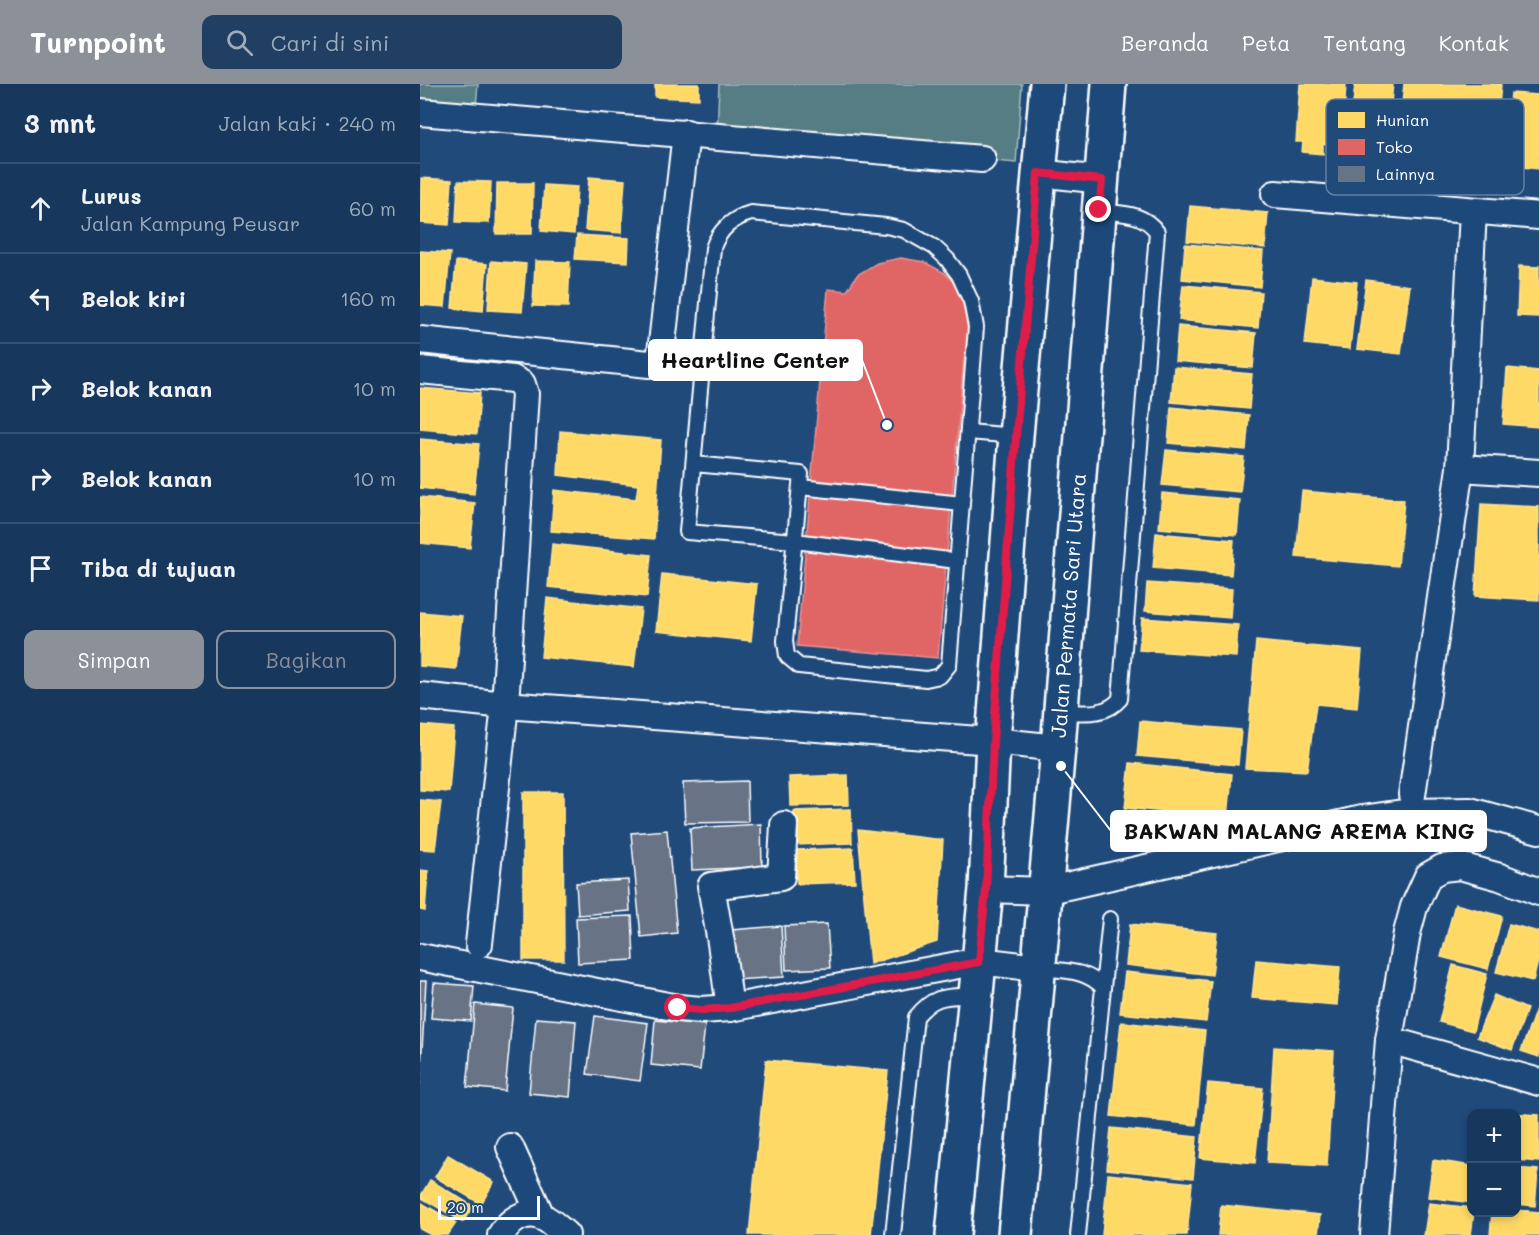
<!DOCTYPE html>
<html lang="id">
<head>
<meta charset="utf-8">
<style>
  :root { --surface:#17385c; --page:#203f62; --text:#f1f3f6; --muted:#9eacbb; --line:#365272; --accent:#8c9099 }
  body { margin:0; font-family:Mali,sans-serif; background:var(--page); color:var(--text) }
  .controls { position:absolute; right:18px; bottom:18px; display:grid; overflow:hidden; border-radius:12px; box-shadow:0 3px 9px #0003 }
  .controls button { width:54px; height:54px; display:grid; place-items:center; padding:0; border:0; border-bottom:2px solid var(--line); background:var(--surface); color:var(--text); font:30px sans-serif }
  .scale { position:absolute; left:18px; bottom:15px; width:102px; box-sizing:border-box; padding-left:6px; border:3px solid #fff; border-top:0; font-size:16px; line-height:21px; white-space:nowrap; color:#fff; -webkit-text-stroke:4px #1f4a7a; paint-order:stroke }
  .stop { position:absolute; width:18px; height:18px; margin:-14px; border:4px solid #e11d48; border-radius:50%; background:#fff }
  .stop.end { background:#e11d48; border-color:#fff; box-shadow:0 2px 6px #0008 }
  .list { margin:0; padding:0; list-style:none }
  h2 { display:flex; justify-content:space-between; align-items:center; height:78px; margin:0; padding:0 24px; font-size:26px }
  h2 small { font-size:20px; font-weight:400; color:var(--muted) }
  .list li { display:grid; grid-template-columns:39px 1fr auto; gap:18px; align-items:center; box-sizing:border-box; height:90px; padding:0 24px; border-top:2px solid var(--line) }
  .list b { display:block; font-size:22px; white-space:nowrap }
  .list p { margin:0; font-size:20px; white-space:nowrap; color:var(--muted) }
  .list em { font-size:20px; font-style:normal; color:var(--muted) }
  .actions { display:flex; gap:12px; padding:18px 24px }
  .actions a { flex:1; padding:14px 0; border:2px solid var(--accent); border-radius:12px; text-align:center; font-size:21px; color:var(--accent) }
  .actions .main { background:var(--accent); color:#fff }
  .icon { flex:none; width:33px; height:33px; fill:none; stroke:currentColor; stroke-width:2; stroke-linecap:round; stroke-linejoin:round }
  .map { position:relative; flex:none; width:1119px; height:1151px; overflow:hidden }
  header { display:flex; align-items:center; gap:36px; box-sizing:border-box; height:84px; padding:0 30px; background:var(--accent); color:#fff }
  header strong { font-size:28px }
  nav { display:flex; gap:33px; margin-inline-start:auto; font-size:21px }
  .search { width:420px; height:54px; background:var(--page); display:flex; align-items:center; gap:15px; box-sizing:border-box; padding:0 21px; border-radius:12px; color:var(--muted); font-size:22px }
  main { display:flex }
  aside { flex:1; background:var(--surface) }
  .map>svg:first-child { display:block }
</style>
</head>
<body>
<header>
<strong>Turnpoint</strong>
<div class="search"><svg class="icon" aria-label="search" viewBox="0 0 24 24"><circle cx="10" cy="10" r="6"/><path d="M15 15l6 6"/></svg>Cari di sini</div>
<nav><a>Beranda</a><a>Peta</a><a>Tentang</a><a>Kontak</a></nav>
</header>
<main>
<aside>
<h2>3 mnt<small>Jalan kaki · 240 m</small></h2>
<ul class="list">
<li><svg class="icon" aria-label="ahead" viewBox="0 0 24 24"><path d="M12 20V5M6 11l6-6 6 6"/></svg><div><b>Lurus</b><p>Jalan Kampung Peusar</p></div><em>60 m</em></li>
<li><svg class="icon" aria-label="left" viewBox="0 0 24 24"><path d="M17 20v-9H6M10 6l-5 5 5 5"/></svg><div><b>Belok kiri</b></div><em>160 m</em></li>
<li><svg class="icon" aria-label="right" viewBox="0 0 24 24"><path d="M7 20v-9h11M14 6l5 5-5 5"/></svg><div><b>Belok kanan</b></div><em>10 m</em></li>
<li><svg class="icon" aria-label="right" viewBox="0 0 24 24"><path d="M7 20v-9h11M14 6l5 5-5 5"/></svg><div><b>Belok kanan</b></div><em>10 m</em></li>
<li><svg class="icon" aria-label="arrive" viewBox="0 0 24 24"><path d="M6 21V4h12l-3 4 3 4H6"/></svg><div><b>Tiba di tujuan</b></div></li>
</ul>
<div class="actions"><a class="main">Simpan</a><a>Bagikan</a></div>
</aside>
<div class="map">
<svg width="1119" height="1151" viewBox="0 0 1119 1151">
  <rect width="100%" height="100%" fill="#1f4a7a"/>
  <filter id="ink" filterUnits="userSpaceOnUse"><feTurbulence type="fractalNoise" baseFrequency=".0167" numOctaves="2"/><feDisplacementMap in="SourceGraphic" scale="12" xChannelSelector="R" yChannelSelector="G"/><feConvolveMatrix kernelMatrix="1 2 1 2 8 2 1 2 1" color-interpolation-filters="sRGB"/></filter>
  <g filter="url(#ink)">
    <!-- green -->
    <g fill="#567d83" stroke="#aabec1" stroke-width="1.5">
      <polygon points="0,0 58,0 55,33 0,28"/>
      <polygon points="299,0 602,0 596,79 297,52"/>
    </g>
    <!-- homes -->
    <g fill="#ffd966" stroke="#ffe494" stroke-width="1.5">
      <polygon points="235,0 279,0 279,15 235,13"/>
      <polygon points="880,0 926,0 922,61 903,60 903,70 882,68 883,58 876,58"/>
      <polygon points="935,0 973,0 966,64 929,61"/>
      <polygon points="984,0 1081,0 1074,78 977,69"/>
      <polygon points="1091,9 1119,11 1119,85 1083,81"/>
      <polygon points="169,93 205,96 201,149 165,146"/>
      <polygon points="1,94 32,96 29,141 0,139"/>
      <polygon points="38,97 71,98 69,139 36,138"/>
      <polygon points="77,99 113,99 112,150 76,150"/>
      <polygon points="124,101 157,103 154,150 121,147"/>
      <polygon points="770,122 848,129 845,164 767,157"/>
      <polygon points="157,151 209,154 208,178 155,175"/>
      <polygon points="765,160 843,167 840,203 762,195"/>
      <polygon points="0,167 30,169 25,223 0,221"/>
      <polygon points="36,177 67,180 63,227 32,224"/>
      <polygon points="71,177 106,180 102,228 68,226"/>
      <polygon points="115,177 150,178 148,223 113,222"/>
      <polygon points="1119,180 1119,233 1097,232 1099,182 1119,183"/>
      <polygon points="892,193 937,198 930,265 885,260"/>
      <polygon points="946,196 990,202 981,270 937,265"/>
      <polygon points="763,201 841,208 838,244 759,236"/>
      <polygon points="758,242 836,249 833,284 755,277"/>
      <polygon points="754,283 832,290 829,325 751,318"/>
      <polygon points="1087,284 1119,287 1119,343 1083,340"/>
      <polygon points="0,304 60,309 57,350 0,345"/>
      <polygon points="751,323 829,331 826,366 748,359"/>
      <polygon points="140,347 241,356 234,455 131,447 134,406 216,415 218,401 138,391"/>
      <polygon points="0,355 59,360 54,410 0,404"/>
      <polygon points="746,366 824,373 820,408 742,401"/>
      <polygon points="882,407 984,416 978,482 876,473"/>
      <polygon points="742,409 820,416 817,451 739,444"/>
      <polygon points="0,413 55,419 50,464 0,459"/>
      <polygon points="1061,420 1119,423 1119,516 1055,512"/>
      <polygon points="736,449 814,456 811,491 733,484"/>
      <polygon points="132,460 231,471 227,513 128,503"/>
      <polygon points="242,490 337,500 331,557 236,547"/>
      <polygon points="727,499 812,505 810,534 725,527"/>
      <polygon points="127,514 221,525 214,583 121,573"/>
      <polygon points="0,528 42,532 36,585 0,582"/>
      <polygon points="722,534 818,541 816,573 719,566"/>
      <polygon points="836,557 942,567 937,624 896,620 887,687 825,684"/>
      <polygon points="720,637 821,646 818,681 717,672"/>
      <polygon points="0,641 34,644 29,708 0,706"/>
      <polygon points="710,679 812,690 808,734 705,724"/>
      <polygon points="428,691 429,721 370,722 369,693"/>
      <polygon points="103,708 143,708 144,876 103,876"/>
      <polygon points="0,716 21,718 15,766 0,765"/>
      <polygon points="431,725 432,759 375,761 374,727"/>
      <polygon points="438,746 523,756 517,858 450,880"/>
      <polygon points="433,764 435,798 377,800 376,766"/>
      <polygon points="0,786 8,787 5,827 0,826"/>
      <polygon points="1035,820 1082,832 1068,885 1021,873"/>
      <polygon points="710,840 797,849 792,891 706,881"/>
      <polygon points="1089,840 1119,848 1119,873 1113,897 1076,888"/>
      <polygon points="836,876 920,883 917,921 832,914"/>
      <polygon points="1033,881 1067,890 1053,947 1019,938"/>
      <polygon points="705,888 791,897 786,938 700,929"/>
      <polygon points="1074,911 1107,925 1092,966 1057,953"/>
      <polygon points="1116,925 1119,926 1119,973 1101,967"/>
      <polygon points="701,938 785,947 776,1041 691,1032"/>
      <polygon points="854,963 914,967 907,1082 847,1079"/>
      <polygon points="346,976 468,987 451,1151 329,1151"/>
      <polygon points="788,999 843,1004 835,1079 780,1074"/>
      <polygon points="1087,1030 1087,1029 1119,1031 1119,1078 1096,1076 1096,1030"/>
      <polygon points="691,1044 777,1053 773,1094 687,1085"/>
      <polygon points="28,1071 74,1098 61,1120 15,1093"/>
      <polygon points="1013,1076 1052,1082 1052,1119 1008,1113"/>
      <polygon points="1096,1084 1118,1086 1115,1122 1096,1120"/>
      <polygon points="688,1090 772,1099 767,1151 682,1151"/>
      <polygon points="10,1096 53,1122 43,1138 0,1113"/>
      <polygon points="0,1118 36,1139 28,1151 11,1151 0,1145"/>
      <polygon points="1009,1119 1052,1124 1052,1128 1054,1128 1051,1151 1004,1151"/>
      <polygon points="801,1121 900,1131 898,1151 798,1151"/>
      <polygon points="1096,1126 1119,1128 1119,1151 1070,1151 1072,1128 1096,1128"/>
    </g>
    <!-- shops -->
    <polygon fill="#e06666" stroke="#e99494" stroke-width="1.5" points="481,174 504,178 525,189 541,207 550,229 551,252 544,275 518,574 377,562 408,205 427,207 437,191 457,179"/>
    <!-- building -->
    <g fill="#677386" stroke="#fff" stroke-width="1.5">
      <polygon points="327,697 328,738 265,739 263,699"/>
      <polygon points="341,740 342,783 272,786 270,744"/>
      <polygon points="247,746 257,849 221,853 211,749"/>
      <polygon points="208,796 210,827 158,831 156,799"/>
      <polygon points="212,832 214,876 158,879 156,834"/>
      <polygon points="407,840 410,884 366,886 364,842"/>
      <polygon points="361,842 364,893 314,896 311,846"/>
      <polygon points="0,897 6,897 0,1000"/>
      <polygon points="14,899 54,902 51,937 11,934"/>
      <polygon points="55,920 93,924 85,1007 47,1003"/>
      <polygon points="175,932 228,939 220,997 167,990"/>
      <polygon points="116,934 156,937 150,1013 109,1009"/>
      <polygon points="235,936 285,941 280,986 231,981"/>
    </g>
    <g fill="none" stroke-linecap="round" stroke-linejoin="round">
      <defs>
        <g id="lane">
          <polyline points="548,348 596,352"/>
          <path d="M274,380L381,390L365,557L367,572L379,582L506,595L520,592L529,581L553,281L556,243L551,217L539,191L527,175L514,163L484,146L466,142L331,129C313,134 299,146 293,164L267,448L375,457L537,477"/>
          <polyline points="380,403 542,420"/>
          <path d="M640,628C662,628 685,633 700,615L737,148C723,128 702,130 679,127"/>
          <path d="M619,884C642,887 667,885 683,904"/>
          <path d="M473,1151L496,933C515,909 528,913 556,911"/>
          <polyline points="658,1151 690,835"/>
        </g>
        <g id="street">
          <polyline points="0,28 562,75"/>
          <polyline points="618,89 682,96"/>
          <polyline points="855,110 1119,132"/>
          <polyline points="0,256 229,280 237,278 241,268 266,49"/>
          <polyline points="0,286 93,295 102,300 105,310 85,621 59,860"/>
          <polyline points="1040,384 1119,389"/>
          <polyline points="0,612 85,621 573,657 638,664"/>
          <polyline points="992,711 1040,384 1053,127"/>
          <polyline points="566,805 625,807 942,735 990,728 1050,727 1119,746"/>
          <polyline points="0,873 258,924 282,926 310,924 559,877 618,884"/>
          <polyline points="310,924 301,859 291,802 361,793 364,741"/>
          <polyline points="969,956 1119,998"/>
          <polyline points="90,1063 121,1132"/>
          <path d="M81,1151C89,1137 105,1125 122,1133C130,1136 139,1145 146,1151"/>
          <polyline points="954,1151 969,956 987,849 994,823 1008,792 1022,784 1040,782 1080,793 1119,808"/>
        </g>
        <g id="secondary">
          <polyline points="533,1151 566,805 573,657 596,352 627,0"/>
          <path id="s1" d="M595,1151L638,664L689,0"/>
        </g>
      </defs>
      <!-- lane casing -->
      <use href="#lane" stroke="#fff" stroke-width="18"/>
      <!-- street casing -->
      <use href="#street" stroke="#fff" stroke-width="30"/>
      <!-- secondary casing -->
      <use href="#secondary" stroke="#fff" stroke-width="38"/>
      <!-- lane -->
      <use href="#lane" stroke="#1f4a7a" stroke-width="14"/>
      <!-- street -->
      <use href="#street" stroke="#1f4a7a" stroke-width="26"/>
      <!-- secondary -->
      <use href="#secondary" stroke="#1f4a7a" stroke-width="33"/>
    </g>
  </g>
  <g fill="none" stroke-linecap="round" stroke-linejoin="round" filter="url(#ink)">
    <!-- route -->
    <polyline stroke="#e11d48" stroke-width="8" points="258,924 282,926 310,924 559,878 566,805 573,657 596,352 618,89 682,96 679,126"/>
  </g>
  <g text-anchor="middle" stroke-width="6" stroke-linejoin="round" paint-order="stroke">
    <!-- street labels -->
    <g font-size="21" fill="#fff" stroke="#1f4a7a">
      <text dy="7" stroke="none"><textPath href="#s1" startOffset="632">Jalan Permata Sari Utara</textPath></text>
    </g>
  </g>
  <!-- legend -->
  <rect x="906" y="15" width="198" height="96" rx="9" fill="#1f4a7a" stroke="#6280a2" stroke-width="1.5"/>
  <rect x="918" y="28" width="27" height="16" fill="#ffd966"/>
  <rect x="918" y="55" width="27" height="16" fill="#e06666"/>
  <rect x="918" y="82" width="27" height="16" fill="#677386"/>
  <g font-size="16" fill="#fff">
    <text x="956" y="42">Hunian</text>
    <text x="956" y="69">Toko</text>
    <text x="956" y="96">Lainnya</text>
  </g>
  <!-- callouts -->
  <path fill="none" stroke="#fff" stroke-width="2" d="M467 341L442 276M641 682L691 747"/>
  <g fill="#fff" stroke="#1f4a7a" stroke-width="2">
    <circle cx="467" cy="341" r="6"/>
    <circle cx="641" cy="682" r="6"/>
  </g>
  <g fill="#fff" stroke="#fff" stroke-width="2">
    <rect x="229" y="256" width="213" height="40" rx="6"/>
    <rect x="691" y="727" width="375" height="40" rx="6"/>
  </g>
  <g font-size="22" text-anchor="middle" font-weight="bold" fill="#111">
    <text x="335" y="284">Heartline Center</text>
    <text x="879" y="755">BAKWAN MALANG AREMA KING</text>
  </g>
</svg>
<div class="controls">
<button>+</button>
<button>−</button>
</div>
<div class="scale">20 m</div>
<div class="stop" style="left:258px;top:924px"></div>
<div class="stop end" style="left:679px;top:126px"></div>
</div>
</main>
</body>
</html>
